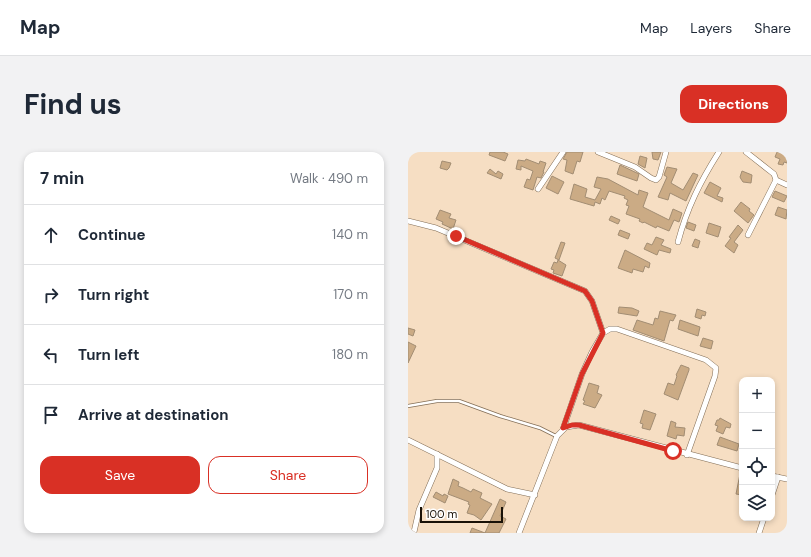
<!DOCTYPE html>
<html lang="en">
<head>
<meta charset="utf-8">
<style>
  :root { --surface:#fff; --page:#f2f2f3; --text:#1f2937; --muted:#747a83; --line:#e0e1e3; --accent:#d93025 }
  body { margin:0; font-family:"DM Sans",sans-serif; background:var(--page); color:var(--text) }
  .controls { position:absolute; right:12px; bottom:12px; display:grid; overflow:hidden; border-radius:8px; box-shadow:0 2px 6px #0003 }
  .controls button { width:36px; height:36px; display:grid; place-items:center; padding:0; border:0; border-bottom:1px solid var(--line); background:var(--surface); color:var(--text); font:20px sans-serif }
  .scale { position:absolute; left:12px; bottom:10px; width:83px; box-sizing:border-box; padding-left:4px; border:2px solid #191107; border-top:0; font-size:11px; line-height:14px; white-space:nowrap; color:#191107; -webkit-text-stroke:3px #fff; paint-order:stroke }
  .stop { position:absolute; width:12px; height:12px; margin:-9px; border:3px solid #d93025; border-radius:50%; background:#fff }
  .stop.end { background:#d93025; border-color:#fff; box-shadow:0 1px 4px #0008 }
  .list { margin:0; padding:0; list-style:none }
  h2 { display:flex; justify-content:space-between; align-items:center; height:52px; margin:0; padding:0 16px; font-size:17px }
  h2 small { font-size:13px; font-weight:400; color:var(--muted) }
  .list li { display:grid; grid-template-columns:26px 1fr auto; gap:12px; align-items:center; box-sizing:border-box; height:60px; padding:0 16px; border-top:1px solid var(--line) }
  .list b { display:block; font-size:15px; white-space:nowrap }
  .list em { font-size:13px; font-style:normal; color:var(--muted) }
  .actions { display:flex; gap:8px; padding:12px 16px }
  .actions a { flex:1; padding:9px 0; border:1px solid var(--accent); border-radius:12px; text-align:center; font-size:14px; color:var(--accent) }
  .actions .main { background:var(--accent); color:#fff }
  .icon { flex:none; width:22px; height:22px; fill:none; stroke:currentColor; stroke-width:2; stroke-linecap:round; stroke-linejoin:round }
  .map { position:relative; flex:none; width:379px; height:381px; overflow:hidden; border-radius:12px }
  header { display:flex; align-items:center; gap:24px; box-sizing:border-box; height:56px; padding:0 20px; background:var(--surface); border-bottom:1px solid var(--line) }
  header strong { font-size:19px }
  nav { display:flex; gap:22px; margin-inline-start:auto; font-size:14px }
  .intro { display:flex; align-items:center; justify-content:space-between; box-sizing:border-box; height:96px; padding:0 24px }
  h1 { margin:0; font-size:28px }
  .button { padding:10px 18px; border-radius:12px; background:var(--accent); color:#fff; font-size:14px; font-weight:700 }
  main { display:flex; gap:24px; padding:0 24px }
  aside { flex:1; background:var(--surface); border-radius:12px; box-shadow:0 2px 6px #0003 }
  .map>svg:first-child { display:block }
</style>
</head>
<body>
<header>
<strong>Map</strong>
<nav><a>Map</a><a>Layers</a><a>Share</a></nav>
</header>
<div class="intro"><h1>Find us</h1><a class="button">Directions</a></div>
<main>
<aside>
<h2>7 min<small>Walk · 490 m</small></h2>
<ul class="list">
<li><svg class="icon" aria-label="ahead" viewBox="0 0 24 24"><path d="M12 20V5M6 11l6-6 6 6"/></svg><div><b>Continue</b></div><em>140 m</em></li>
<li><svg class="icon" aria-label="right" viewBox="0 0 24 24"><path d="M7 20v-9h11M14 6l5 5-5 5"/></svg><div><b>Turn right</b></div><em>170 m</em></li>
<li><svg class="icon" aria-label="left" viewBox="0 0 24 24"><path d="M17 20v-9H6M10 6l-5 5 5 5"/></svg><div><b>Turn left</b></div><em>180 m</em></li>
<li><svg class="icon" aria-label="arrive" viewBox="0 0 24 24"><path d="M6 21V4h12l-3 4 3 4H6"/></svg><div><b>Arrive at destination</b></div></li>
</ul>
<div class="actions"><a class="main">Save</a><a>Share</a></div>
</aside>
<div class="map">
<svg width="379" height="381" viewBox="0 0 379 381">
  <rect width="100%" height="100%" fill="#f6dec3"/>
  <!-- building -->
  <g fill="#cbab85" stroke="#a28d73">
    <polygon points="82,0 95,0 100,2 97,9 81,3"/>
    <polygon points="159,0 175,0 172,10 169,9 165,22 157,19 159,8 155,7"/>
    <polygon points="244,0 253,0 250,8 245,7"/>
    <polygon points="369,0 379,0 379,11 376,10 375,13 370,12 372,7 367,5"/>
    <polygon points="232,4 239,6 237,16 230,12"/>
    <polygon points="118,7 131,12 132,9 138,11 135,20 136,20 133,26 129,25 125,38 116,35 119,27 122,28 125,19 113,14 113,18 108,17 110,8 117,9"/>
    <polygon points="34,9 43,11 41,16 39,18 32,16"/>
    <polygon points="212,13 231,22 229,29 209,22"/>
    <polygon points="259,15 269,17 263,31 275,38 285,21 290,23 278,49 262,41 260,48 250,45 259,25 256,23"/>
    <polygon points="82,17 88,22 90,19 95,22 93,27 79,21"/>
    <polygon points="334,19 344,23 343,31 335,30 333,27 332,25"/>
    <polygon points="144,24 156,30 150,42 138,36"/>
    <polygon points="189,25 200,27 230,43 231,38 240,41 235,55 261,68 265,57 274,61 271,70 266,68 261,79 249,74 248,76 236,70 235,71 231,69 232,67 218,62 221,54 218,53 220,48 216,46 217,44 201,39 197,48 194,46 192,52 187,50 186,54 162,47 166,32 179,37 177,45 187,48 193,37 186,35"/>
    <polygon points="302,30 313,36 309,44 315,46 314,50 296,41"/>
    <polygon points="367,39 379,44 376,50 364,45"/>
    <polygon points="333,50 342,57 341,59 346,63 340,71 326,59"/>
    <polygon points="370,55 379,58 378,67 367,63"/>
    <polygon points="32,58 43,62 41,66 48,68 45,77 34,72 35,70 28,67"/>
    <polygon points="203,64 212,68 210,72 201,68"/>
    <polygon points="280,70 288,73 286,79 278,76"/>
    <polygon points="301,71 313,75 310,85 298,81"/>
    <polygon points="330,73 335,78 326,90 330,93 326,101 317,94 323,86 321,85"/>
    <polygon points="212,78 222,82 220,87 210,83"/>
    <polygon points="248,85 256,88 253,93 263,97 262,101 251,98 249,103 236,97 239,91 244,93"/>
    <polygon points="287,87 292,89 290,96 284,94"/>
    <polygon points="153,90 157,91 151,108 147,106"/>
    <polygon points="217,98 242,111 241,116 237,114 235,120 225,117 224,121 210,116"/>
    <polygon points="150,108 158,113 154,124 145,121 146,118 143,117 146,110 149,111"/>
    <polygon points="211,155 224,156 231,159 229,164 210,161"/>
    <polygon points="289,157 298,160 297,164 294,163 293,167 287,165"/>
    <polygon points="252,159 268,163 265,169 262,168 256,189 225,178 229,168 245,173 247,166 250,167"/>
    <polygon points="272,168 292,175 290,184 270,177"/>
    <polygon points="0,176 7,178 5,184 0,182"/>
    <polygon points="295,186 305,189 303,197 292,194"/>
    <polygon points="0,190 8,194 0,211"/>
    <polygon points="273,213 281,216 281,218 270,248 256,242 260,231 266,233 269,224 268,223"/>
    <polygon points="181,231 191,234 189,241 194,243 187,256 175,252 177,249 175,248"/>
    <polygon points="236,258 248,262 242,278 234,276 235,272 232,271"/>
    <polygon points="312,266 323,272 322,276 318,275 315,282 308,279 310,274 307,273 309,268 311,268"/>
    <polygon points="263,269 268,271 267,275 277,276 276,284 269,283 268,287 259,284"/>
    <polygon points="312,285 331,292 329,299 309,293"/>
    <polygon points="332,322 334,322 334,343 328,342"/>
    <polygon points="45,327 51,330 50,334 55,336 63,340 65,337 74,341 72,346 84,352 73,368 66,363 59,361 62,353 60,352 61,350 40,342"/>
    <polygon points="28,340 35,344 36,342 40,344 37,351 25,345"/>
    <polygon points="92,347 98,350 92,364 98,367 91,381 77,381"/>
    <polygon points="64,376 77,381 62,381"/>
  </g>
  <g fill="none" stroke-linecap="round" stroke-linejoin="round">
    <defs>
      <polyline id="lane" points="0,254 29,249 51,249 92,264 132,276 148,284"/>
      <g id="street">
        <polyline points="190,0 227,15 243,26 248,28 251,25 258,0"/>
        <polyline points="338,0 366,22 368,28 340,83"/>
        <polyline points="368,28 379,33"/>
        <polyline points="130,37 155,0"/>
        <polyline points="0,69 28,76 177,139 184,149 195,181"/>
        <path d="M270,90C279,56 292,30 311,0"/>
        <polyline points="155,277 174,222 184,200 195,181 202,177 209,177 298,208 308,216 307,224 279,303"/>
        <polyline points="0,288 99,337 127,343"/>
        <polyline points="364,324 379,327"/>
        <polyline points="364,343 370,325"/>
        <polyline points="6,380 11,358 29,316 29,302"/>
        <polyline points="111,381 149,284 158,275 171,273 334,316"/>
        <polyline points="351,381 356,366"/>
      </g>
    </defs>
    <!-- lane casing -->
    <use href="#lane" stroke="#836e56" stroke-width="4"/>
    <!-- street casing -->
    <use href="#street" stroke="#836e56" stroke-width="6"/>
    <!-- lane -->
    <use href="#lane" stroke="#fff" stroke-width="2.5"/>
    <!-- street -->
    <use href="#street" stroke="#fff" stroke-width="5"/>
  </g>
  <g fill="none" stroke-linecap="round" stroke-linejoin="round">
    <!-- route -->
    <polyline stroke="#d93025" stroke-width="5" points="48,84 177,139 184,149 195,181 174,222 155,276 164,273 171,273 265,299"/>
  </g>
</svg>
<div class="controls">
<button>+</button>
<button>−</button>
<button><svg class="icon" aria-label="locate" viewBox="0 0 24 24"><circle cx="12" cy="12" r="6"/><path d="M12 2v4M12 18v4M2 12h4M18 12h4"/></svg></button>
<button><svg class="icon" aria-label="layers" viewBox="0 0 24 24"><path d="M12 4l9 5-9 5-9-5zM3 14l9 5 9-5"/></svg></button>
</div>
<div class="scale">100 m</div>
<div class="stop" style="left:265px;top:299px"></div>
<div class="stop end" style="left:48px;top:84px"></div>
</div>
</main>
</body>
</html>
